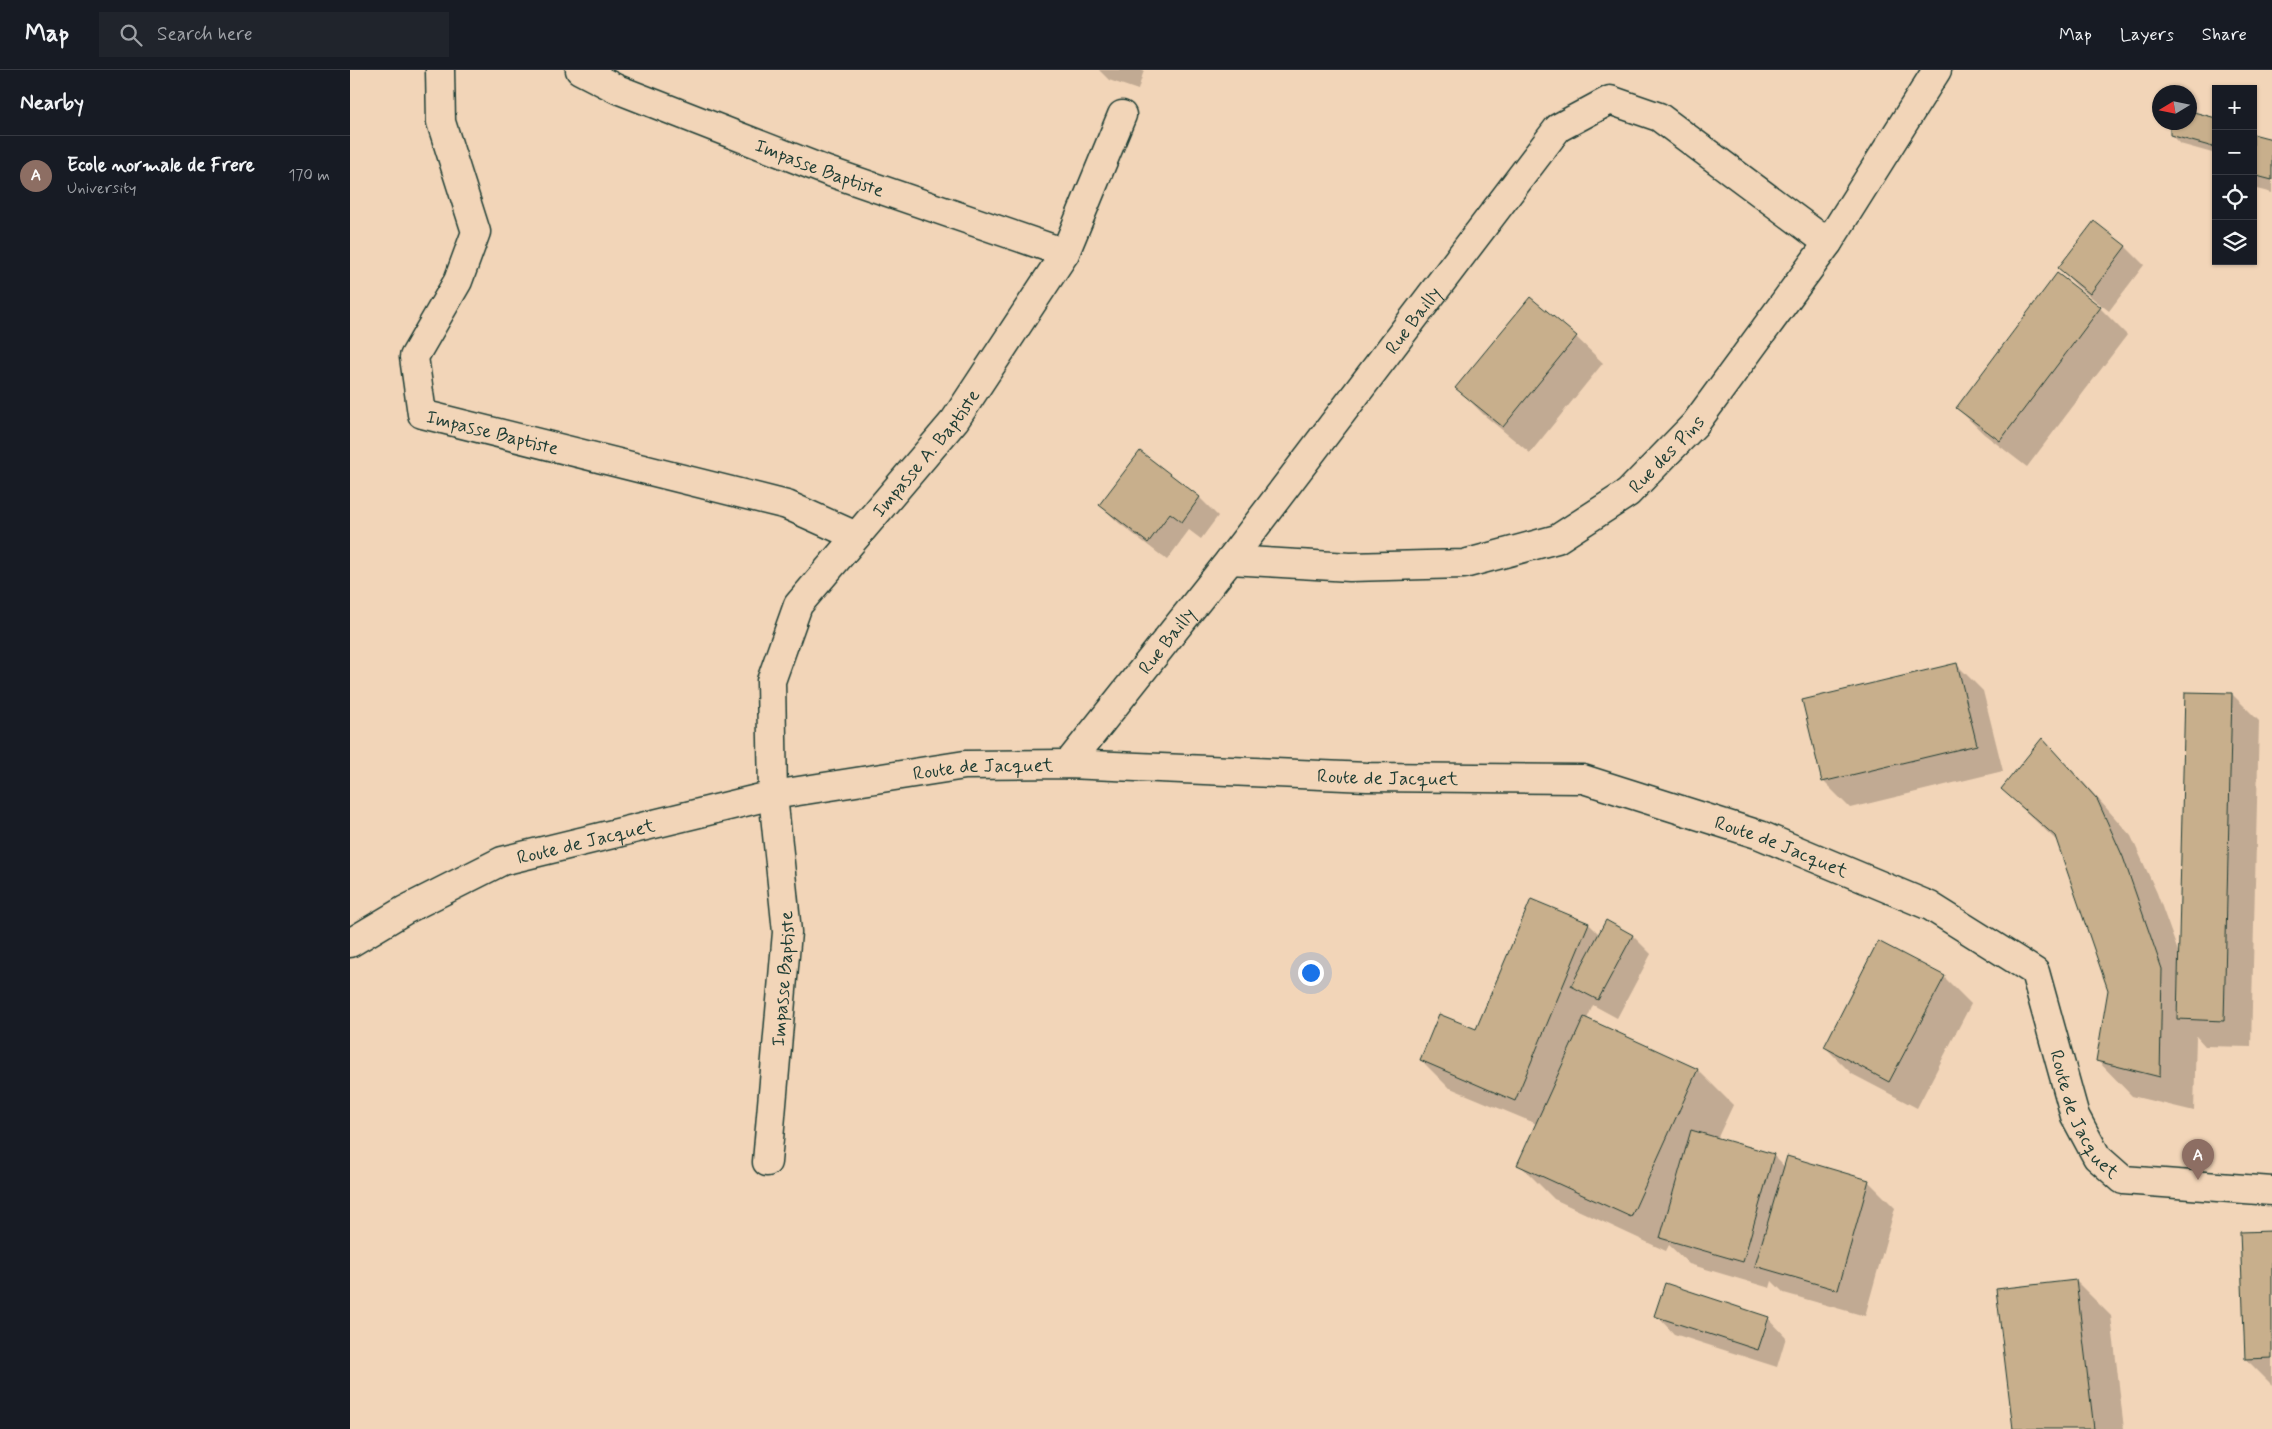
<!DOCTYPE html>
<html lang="en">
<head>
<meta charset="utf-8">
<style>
  :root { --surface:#171b24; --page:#20242c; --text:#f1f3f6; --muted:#9ea1a6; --line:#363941; --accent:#8c9099 }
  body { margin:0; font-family:Mynerve,sans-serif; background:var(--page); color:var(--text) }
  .controls { position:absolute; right:15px; top:15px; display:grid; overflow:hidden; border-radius:0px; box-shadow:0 1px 4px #0004 }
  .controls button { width:45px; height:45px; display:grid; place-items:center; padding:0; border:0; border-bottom:1px solid var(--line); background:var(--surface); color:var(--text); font:25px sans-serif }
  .compass { position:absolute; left:1802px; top:15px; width:45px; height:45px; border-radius:50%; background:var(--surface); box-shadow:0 1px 4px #0004; rotate:260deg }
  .you { position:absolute; left:960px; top:902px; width:18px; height:18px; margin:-12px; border:4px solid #fff; border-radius:50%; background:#1a73e8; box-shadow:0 0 0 8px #1a73e833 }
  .badge { display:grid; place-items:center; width:32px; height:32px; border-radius:50%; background:var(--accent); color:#fff; font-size:16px; font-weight:700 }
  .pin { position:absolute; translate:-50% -41px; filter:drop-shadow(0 1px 2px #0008) }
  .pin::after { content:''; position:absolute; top:26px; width:18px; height:15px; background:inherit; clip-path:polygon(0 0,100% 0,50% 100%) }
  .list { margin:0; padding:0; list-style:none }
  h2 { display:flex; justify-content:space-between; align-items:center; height:65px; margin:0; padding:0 20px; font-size:21px }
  h2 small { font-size:16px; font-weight:400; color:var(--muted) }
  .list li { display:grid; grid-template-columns:32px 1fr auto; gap:15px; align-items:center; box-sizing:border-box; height:80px; padding:0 20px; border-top:1px solid var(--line) }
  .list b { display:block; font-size:19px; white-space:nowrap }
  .list p { margin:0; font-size:16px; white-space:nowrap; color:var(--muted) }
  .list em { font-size:16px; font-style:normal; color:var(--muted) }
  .icon { flex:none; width:28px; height:28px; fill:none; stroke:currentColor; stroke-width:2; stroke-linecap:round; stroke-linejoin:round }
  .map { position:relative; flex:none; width:1922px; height:1359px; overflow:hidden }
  header { display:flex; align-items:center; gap:30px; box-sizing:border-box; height:70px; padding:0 25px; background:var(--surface); border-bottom:1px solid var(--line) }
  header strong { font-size:24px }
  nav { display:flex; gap:28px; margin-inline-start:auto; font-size:18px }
  .search { width:350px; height:45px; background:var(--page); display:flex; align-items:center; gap:12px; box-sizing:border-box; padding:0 18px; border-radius:0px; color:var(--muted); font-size:19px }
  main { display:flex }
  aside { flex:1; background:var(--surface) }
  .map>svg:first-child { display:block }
</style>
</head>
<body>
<header>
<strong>Map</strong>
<div class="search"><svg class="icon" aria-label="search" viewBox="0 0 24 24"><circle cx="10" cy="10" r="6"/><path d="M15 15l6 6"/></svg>Search here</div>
<nav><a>Map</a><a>Layers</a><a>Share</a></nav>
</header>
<main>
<aside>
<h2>Nearby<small></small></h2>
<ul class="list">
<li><span class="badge" style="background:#8d6e63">A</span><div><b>Ecole normale de Frere</b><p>University</p></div><em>170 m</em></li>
</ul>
</aside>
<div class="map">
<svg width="1922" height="1359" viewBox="0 0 1922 1359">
  <rect width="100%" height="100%" fill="#f2d5b8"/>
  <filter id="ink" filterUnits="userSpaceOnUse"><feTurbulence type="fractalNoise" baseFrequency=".02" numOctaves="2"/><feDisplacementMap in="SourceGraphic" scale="10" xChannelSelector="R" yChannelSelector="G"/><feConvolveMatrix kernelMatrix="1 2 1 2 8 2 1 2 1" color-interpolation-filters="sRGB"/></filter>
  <g filter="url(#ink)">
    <!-- shadow -->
    <g fill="#0003">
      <polygon points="749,0 794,0 788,20 759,10"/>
      <polygon points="1840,42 1866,49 1866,84 1830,74 1821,65 1840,52"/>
      <polygon points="1903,65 1922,70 1922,123 1903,118"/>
      <polygon points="1744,153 1776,177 1794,195 1759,241 1727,216 1709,198"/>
      <polygon points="1750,238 1777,265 1677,397 1634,364 1607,338"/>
      <polygon points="1226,267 1253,293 1180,383 1134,345 1107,318"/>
      <polygon points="790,383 850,428 868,446 851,469 839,460 817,490 769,453 750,435"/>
      <polygon points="1606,594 1633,621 1653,701 1500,738 1473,711"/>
      <polygon points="1882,624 1909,651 1901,977 1855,976 1846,966 1844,1041 1782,1026 1748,991 1759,920 1708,772 1652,719 1692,670 1726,704 1781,766 1807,823 1830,887"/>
      <polygon points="1182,830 1239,854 1250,865 1257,852 1283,866 1301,884 1267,948 1243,935 1237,949 1348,1000 1383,1035 1367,1069 1423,1085 1435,1097 1518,1111 1545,1138 1515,1246 1434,1223 1422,1211 1420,1218 1339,1194 1319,1175 1316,1181 1204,1129 1169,1094 1187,1054 1098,1017 1071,990 1127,961"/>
      <polygon points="1594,907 1621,934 1567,1038 1502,1004 1475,977"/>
      <polygon points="1922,1162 1922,1315 1896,1289"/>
      <polygon points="1726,1211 1761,1246 1774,1359 1665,1359"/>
      <polygon points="1306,1245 1418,1248 1436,1267 1427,1297 1324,1264"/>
    </g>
    <!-- building -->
    <g fill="#c8af8c" stroke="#1f3d34">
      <polygon points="1840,41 1866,48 1866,69 1863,77 1820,65 1820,52 1840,52"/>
      <polygon points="1903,64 1922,69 1922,110 1903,105"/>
      <polygon points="1744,151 1776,176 1740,224 1708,198"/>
      <polygon points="1707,203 1751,237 1650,371 1606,338"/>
      <polygon points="1180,227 1227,266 1153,357 1105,318"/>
      <polygon points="790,381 850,427 832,452 820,443 798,473 749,435"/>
      <polygon points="1607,593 1627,675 1472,712 1452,630"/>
      <polygon points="1835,622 1882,623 1874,951 1827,949"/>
      <polygon points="1692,668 1747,729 1773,787 1812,899 1810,1007 1746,991 1758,920 1705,766 1651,719"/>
      <polygon points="1181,829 1239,853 1165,1031 1070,990 1089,944 1126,959"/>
      <polygon points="1256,850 1283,865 1248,930 1221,916"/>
      <polygon points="1528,871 1595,906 1539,1012 1474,977"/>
      <polygon points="1234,947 1348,999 1281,1147 1167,1095"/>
      <polygon points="1341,1060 1424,1084 1393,1192 1310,1168"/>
      <polygon points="1437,1086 1519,1110 1488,1220 1405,1196"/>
      <polygon points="1922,1161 1922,1288 1895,1289 1890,1162"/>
      <polygon points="1726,1210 1744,1359 1663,1359 1646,1219"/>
      <polygon points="1315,1213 1419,1247 1408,1280 1304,1246"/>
    </g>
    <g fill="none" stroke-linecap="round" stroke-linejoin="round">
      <defs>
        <g id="minor">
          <path id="s1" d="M90,0L91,52L126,162L108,211L64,287L72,344L437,435L506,466"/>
          <path id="s2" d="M230,0L267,19L477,101L715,183"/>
          <path id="s3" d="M880,490L1000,497L1114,494L1207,469L1278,423L1345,354L1478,173L1587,0"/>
          <path id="s4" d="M718,694L880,490L1208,58L1260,30L1309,47L1478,173"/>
          <path id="s5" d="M0,873L55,840L152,791L423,725L615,695L718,694L1017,707L1233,709L1410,765L1580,836L1685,902L1725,1046L1747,1087L1773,1110L1922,1121"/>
          <path id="s6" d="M417,1092L437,862L423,725L421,611L448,535L605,350L715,183L772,45"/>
        </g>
      </defs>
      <!-- minor casing -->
      <use href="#minor" stroke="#1f3d34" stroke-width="31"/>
      <!-- minor -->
      <use href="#minor" stroke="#f2d5b8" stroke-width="28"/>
    </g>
  </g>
  <g text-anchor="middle" stroke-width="5" stroke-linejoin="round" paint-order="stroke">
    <!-- street labels -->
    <g font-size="19" fill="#1f3d34" stroke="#f2d5b8">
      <text dy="7" stroke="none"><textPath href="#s2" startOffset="259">Impasse Baptiste</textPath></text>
      <text dy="7" stroke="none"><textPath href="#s4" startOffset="562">Rue Bailly</textPath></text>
      <text dy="7" stroke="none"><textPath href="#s1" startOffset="438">Impasse Baptiste</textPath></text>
      <text dy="7" stroke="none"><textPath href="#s6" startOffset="762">Impasse A. Baptiste</textPath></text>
      <text dy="7" stroke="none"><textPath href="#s3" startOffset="470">Rue des Pins</textPath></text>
      <text dy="7" stroke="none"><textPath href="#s4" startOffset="158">Rue Bailly</textPath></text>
      <text dy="7" stroke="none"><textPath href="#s5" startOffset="664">Route de Jacquet</textPath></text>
      <text dy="7" stroke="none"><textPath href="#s5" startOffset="1069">Route de Jacquet</textPath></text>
      <text dy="7" stroke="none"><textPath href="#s5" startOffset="259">Route de Jacquet</textPath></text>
      <text dy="7" stroke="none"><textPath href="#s5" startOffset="1474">Route de Jacquet</textPath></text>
      <text dy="7" stroke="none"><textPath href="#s6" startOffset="184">Impasse Baptiste</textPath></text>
      <text dy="7" stroke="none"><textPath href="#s5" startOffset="1910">Route de Jacquet</textPath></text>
    </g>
  </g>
</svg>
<div class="controls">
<button>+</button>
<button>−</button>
<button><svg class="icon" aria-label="locate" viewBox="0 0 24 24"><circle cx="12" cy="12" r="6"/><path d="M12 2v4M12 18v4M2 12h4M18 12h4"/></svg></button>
<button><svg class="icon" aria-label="layers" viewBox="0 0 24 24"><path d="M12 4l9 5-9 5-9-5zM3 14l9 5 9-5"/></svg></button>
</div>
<svg class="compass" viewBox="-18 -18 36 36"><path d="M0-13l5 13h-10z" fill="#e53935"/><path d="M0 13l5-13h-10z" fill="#9ea1a6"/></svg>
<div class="you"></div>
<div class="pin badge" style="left:1848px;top:1110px;background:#8d6e63">A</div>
</div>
</main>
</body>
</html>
